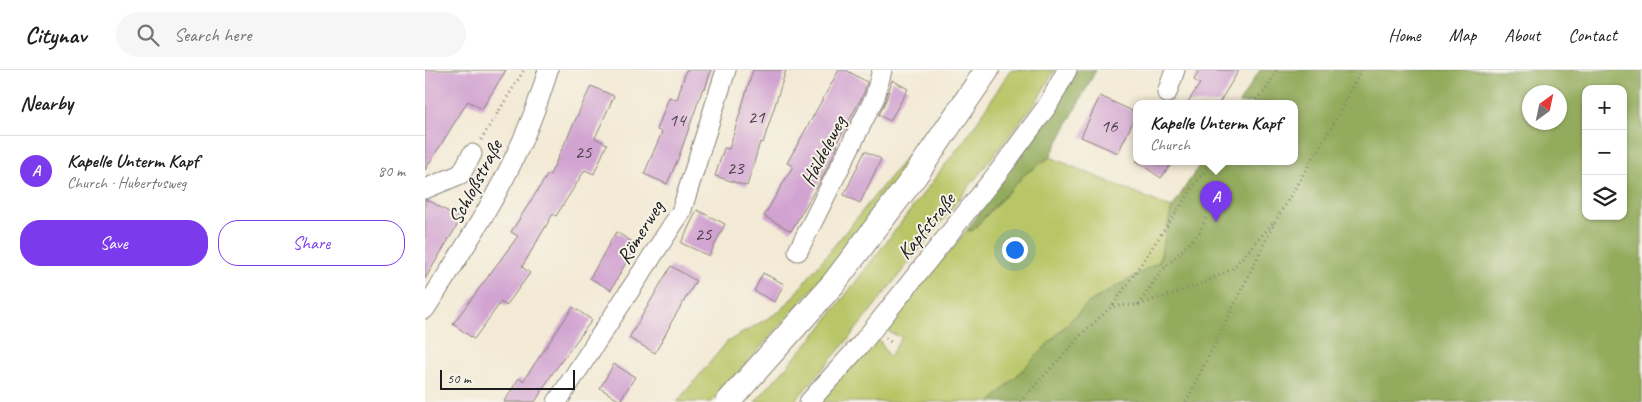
<!DOCTYPE html>
<html lang="en">
<head>
<meta charset="utf-8">
<style>
  :root { --surface:#fff; --page:#f6f6f6; --text:#222; --muted:#767676; --line:#e0e0e0; --accent:#7c3aed }
  body { margin:0; font-family:Caveat,sans-serif; background:var(--page); color:var(--text) }
  .controls { position:absolute; right:15px; top:15px; display:grid; overflow:hidden; border-radius:10px; box-shadow:0 1px 4px #0004 }
  .controls button { width:45px; height:45px; display:grid; place-items:center; padding:0; border:0; border-bottom:1px solid var(--line); background:var(--surface); color:var(--text); font:25px sans-serif }
  .compass { position:absolute; left:1097px; top:15px; width:45px; height:45px; border-radius:50%; background:var(--surface); box-shadow:0 1px 4px #0004; rotate:33deg }
  .scale { position:absolute; left:15px; bottom:12px; width:135px; box-sizing:border-box; padding-left:5px; border:2px solid #1c1c1c; border-top:0; font-size:14px; line-height:18px; white-space:nowrap; color:#1c1c1c; -webkit-text-stroke:4px #f7f3e8; paint-order:stroke }
  .you { position:absolute; left:589px; top:179px; width:18px; height:18px; margin:-12px; border:4px solid #fff; border-radius:50%; background:#1a73e8; box-shadow:0 0 0 8px #1a73e833 }
  .badge { display:grid; place-items:center; width:32px; height:32px; border-radius:50%; background:var(--accent); color:#fff; font-size:16px; font-weight:700 }
  .pin { position:absolute; translate:-50% -41px; filter:drop-shadow(0 1px 2px #0008) }
  .pin::after { content:''; position:absolute; top:26px; width:18px; height:15px; background:inherit; clip-path:polygon(0 0,100% 0,50% 100%) }
  .popup { position:absolute; left:708px; top:30px; width:165px; height:65px; box-sizing:border-box; display:grid; place-content:center; border-radius:10px; background:var(--surface); filter:drop-shadow(0 1px 4px #0005); font-size:16px; white-space:nowrap; color:var(--muted) }
  .popup b { font-size:19px; color:var(--text) }
  .popup::after { content:''; position:absolute; left:50%; top:100%; margin-left:-10px; border:10px solid transparent; border-top-color:var(--surface) }
  .list { margin:0; padding:0; list-style:none }
  h2 { display:flex; justify-content:space-between; align-items:center; height:65px; margin:0; padding:0 20px; font-size:21px }
  h2 small { font-size:16px; font-weight:400; color:var(--muted) }
  .list li { display:grid; grid-template-columns:32px 1fr auto; gap:15px; align-items:center; box-sizing:border-box; height:70px; padding:0 20px; border-top:1px solid var(--line) }
  .list b { display:block; font-size:19px; white-space:nowrap }
  .list p { margin:0; font-size:16px; white-space:nowrap; color:var(--muted) }
  .list em { font-size:16px; font-style:normal; color:var(--muted) }
  .actions { display:flex; gap:10px; padding:15px 20px }
  .actions a { flex:1; padding:11px 0; border:1px solid var(--accent); border-radius:20px; text-align:center; font-size:18px; color:var(--accent) }
  .actions .main { background:var(--accent); color:#fff }
  .icon { flex:none; width:28px; height:28px; fill:none; stroke:currentColor; stroke-width:2; stroke-linecap:round; stroke-linejoin:round }
  .map { position:relative; flex:none; width:1217px; height:332px; overflow:hidden }
  header { display:flex; align-items:center; gap:30px; box-sizing:border-box; height:70px; padding:0 25px; background:var(--surface); border-bottom:1px solid var(--line) }
  header strong { font-size:24px }
  nav { display:flex; gap:28px; margin-inline-start:auto; font-size:18px }
  .search { width:350px; height:45px; background:var(--page); display:flex; align-items:center; gap:12px; box-sizing:border-box; padding:0 18px; border-radius:28px; color:var(--muted); font-size:19px }
  main { display:flex }
  aside { flex:1; background:var(--surface) }
  .map>svg:first-child { display:block }
</style>
</head>
<body>
<header>
<strong>Citynav</strong>
<div class="search"><svg class="icon" aria-label="search" viewBox="0 0 24 24"><circle cx="10" cy="10" r="6"/><path d="M15 15l6 6"/></svg>Search here</div>
<nav><a>Home</a><a>Map</a><a>About</a><a>Contact</a></nav>
</header>
<main>
<aside>
<h2>Nearby<small></small></h2>
<ul class="list">
<li><span class="badge">A</span><div><b>Kapelle Unterm Kapf</b><p>Church · Hubertusweg</p></div><em>80 m</em></li>
</ul>
<div class="actions"><a class="main">Save</a><a>Share</a></div>
</aside>
<div class="map">
<svg width="1217" height="332" viewBox="0 0 1217 332">
  <rect width="100%" height="100%" fill="#f7f3e8"/>
  <filter id="ink" filterUnits="userSpaceOnUse"><feTurbulence type="fractalNoise" baseFrequency=".02" numOctaves="2"/><feDisplacementMap in="SourceGraphic" scale="10" xChannelSelector="R" yChannelSelector="G"/><feConvolveMatrix kernelMatrix="1 2 1 2 8 2 1 2 1" color-interpolation-filters="sRGB"/></filter>
  <filter id="wash" filterUnits="userSpaceOnUse"><feTurbulence type="fractalNoise" baseFrequency=".0096" numOctaves="4" result="noise"/><feDisplacementMap in="SourceGraphic" scale="20" xChannelSelector="R" yChannelSelector="G"/><feGaussianBlur stdDeviation="1.12" result="paint"/><feColorMatrix in="noise" values="0 0 0 0 0 0 0 0 0 0 0 0 0 0 0 0 0 1.4 0 .05"/><feComposite in="paint" operator="in"/></filter>
  <g filter="url(#wash)">
    <rect width="100%" height="100%" fill="#f3ead5"/>
    <!-- green -->
    <g fill="#b9c668" stroke="#6a7142">
      <polygon points="543,0 552,0 477,111 384,223 287,332 252,332 302,272 357,240 525,33"/>
      <polygon points="585,0 630,0 611,32 421,272 369,332 330,332 394,260 549,57"/>
      <polygon points="625,87 747,138 734,192 663,233 566,332 395,332 449,270 455,271 464,287 477,267 465,263 460,257 542,160 547,161 600,104"/>
    </g>
    <!-- forest -->
    <g fill="#92ab5c" stroke="#57643c" fill-rule="evenodd">
      <polygon points="652,0 671,0 625,87 600,104 546,161 542,160 631,36"/>
      <path d="M835,0H1217V332H566L663,233L734,192L747,138L777,91H870V33H814ZM1161,19H1198V146H1161ZM1104,22H1134V52H1104Z"/>
    </g>
    <g id="blocks">
      <!-- building -->
      <g fill="#d1a3d1">
        <polygon points="0,0 81,0 57,39 43,31 0,100"/>
        <polygon points="261,0 286,0 280,19 278,18 253,89 242,114 219,104 237,62 232,60 244,27 252,30"/>
        <polygon points="328,0 361,0 338,73 335,72 322,116 290,106 299,78 304,79"/>
        <polygon points="414,0 421,0 442,12 439,23 411,74 413,75 396,110 366,161 339,146 368,96 362,93"/>
        <polygon points="774,0 814,0 794,33 762,33 775,14 769,10"/>
        <polygon points="467,10 483,19 465,51 454,45 461,30"/>
        <polygon points="166,16 189,26 170,68 182,74 169,104 160,100 131,146 128,144 97,197 105,203 81,236 76,232 49,269 28,254 93,166 86,162 123,104 125,105"/>
        <polygon points="675,26 712,43 693,83 656,67"/>
        <polygon points="440,81 456,89 435,133 419,125"/>
        <polygon points="711,91 748,91 736,108"/>
        <polygon points="0,130 3,130 36,149 0,209"/>
        <polygon points="272,140 300,154 284,186 256,173"/>
        <polygon points="191,162 211,174 186,220 165,208"/>
        <polygon points="246,196 271,211 244,256 245,256 230,283 204,268"/>
        <polygon points="338,203 359,214 350,232 329,221"/>
        <polygon points="148,237 167,250 127,304 110,332 79,332 94,308 98,311"/>
        <polygon points="189,294 210,307 195,331 175,318"/>
      </g>
    </g>
  </g>
  <g filter="url(#ink)">
    <use href="#blocks" fill-opacity="0" stroke="#888378" stroke-width="1"/>
    <g fill="none" stroke-linecap="round" stroke-linejoin="round">
      <defs>
        <g id="minor">
          <polyline points="742,23 750,0"/>
          <polyline points="0,119 36,104 47,84"/>
          <polyline points="373,181 450,27 457,0"/>
          <path d="M0,239C49,164 99,87 123,0"/>
          <polyline points="132,332 256,142 301,0"/>
          <polyline points="384,332 437,273 575,100 623,35 642,0"/>
        </g>
        <polyline id="major" points="303,332 408,214 490,106 562,0"/>
      </defs>
      <!-- minor casing -->
      <use href="#minor" stroke="#888378" stroke-width="21"/>
      <!-- major casing -->
      <use href="#major" stroke="#888378" stroke-width="26"/>
      <!-- path -->
      <g stroke="#888378" stroke-width="3" stroke-dasharray="1 4" stroke-linecap="butt">
        <polyline points="827,33 841,20 852,0"/>
        <polyline points="56,70 99,0"/>
        <polyline points="688,235 786,91"/>
        <polyline points="713,235 734,204 775,162 782,146"/>
        <polyline points="461,268 467,273"/>
        <polyline points="595,332 659,262 687,236 713,235 774,215 807,199 848,153"/>
        <polyline points="761,332 851,150 907,56 936,0"/>
      </g>
      <!-- minor -->
      <use href="#minor" stroke="#fff" stroke-width="19"/>
      <!-- major -->
      <use href="#major" stroke="#fff" stroke-width="24"/>
    </g>
  </g>
  <g text-anchor="middle" stroke-width="4" stroke-linejoin="round" paint-order="stroke">
    <!-- number labels -->
    <g font-size="19" fill="#493e49">
      <text x="331" y="53">21</text>
      <text x="252" y="56">14</text>
      <text x="684" y="62">16</text>
      <text x="158" y="88">25</text>
      <text x="310" y="104">23</text>
      <text x="278" y="170">25</text>
    </g>
    <!-- street labels -->
    <g font-size="21" fill="#1c1c1c" stroke="#f7f3e8">
      <text transform="translate(398 81) rotate(-63)" y="7">Häldeleweg</text>
      <text transform="translate(50 112) rotate(-62)" y="7">Schloßstraße</text>
      <text transform="translate(501 156) rotate(-51)" y="7">Kapfstraße</text>
      <text transform="translate(215 162) rotate(-58)" y="7">Römerweg</text>
    </g>
  </g>
</svg>
<div class="controls">
<button>+</button>
<button>−</button>
<button><svg class="icon" aria-label="layers" viewBox="0 0 24 24"><path d="M12 4l9 5-9 5-9-5zM3 14l9 5 9-5"/></svg></button>
</div>
<svg class="compass" viewBox="-18 -18 36 36"><path d="M0-13l5 13h-10z" fill="#e53935"/><path d="M0 13l5-13h-10z" fill="#767676"/></svg>
<div class="scale">50 m</div>
<div class="you"></div>
<div class="pin badge" style="left:791px;top:152px">A</div>
<div class="popup"><b>Kapelle Unterm Kapf</b>Church</div>
</div>
</main>
</body>
</html>
